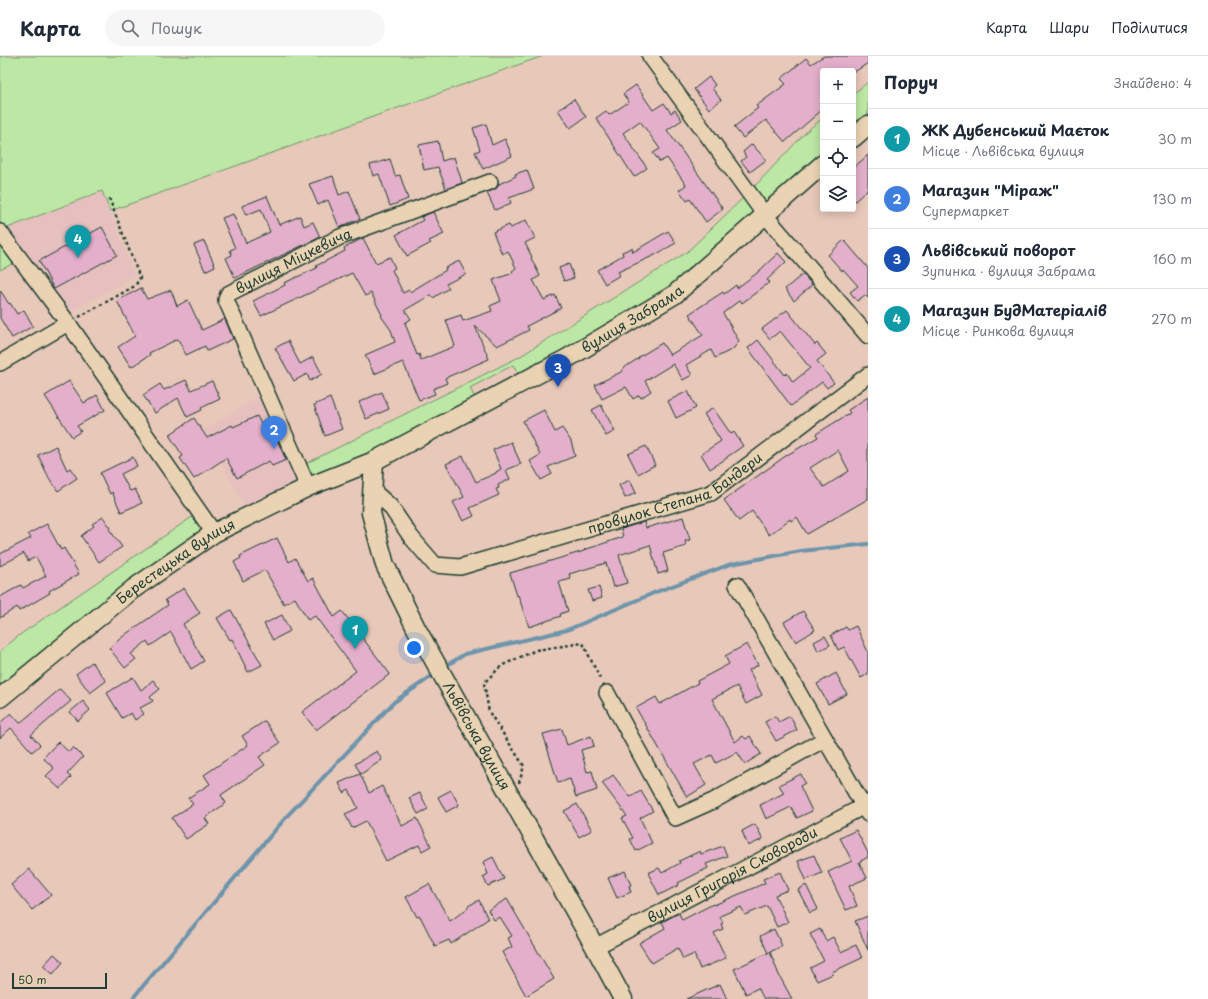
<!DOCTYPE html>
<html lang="uk">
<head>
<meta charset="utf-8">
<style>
  :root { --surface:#fff; --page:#f6f6f7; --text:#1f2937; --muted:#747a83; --line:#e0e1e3; --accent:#7c3aed }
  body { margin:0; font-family:"Playpen Sans",sans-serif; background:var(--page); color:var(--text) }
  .controls { position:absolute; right:12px; top:12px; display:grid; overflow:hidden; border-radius:4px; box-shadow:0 2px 10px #0003 }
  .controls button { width:36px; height:36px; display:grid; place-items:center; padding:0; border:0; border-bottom:1px solid var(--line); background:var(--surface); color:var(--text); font:20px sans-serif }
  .scale { position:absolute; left:12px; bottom:10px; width:95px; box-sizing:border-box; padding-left:4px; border:2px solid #1f3d34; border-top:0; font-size:11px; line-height:14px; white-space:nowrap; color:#1f3d34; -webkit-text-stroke:3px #e9d3b2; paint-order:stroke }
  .you { position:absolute; left:414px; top:592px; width:14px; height:14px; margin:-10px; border:3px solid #fff; border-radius:50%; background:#1a73e8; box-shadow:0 0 0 6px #1a73e833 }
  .badge { display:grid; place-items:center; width:26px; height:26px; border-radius:50%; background:var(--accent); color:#fff; font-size:13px; font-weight:700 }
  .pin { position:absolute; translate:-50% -33px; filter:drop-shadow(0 1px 2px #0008) }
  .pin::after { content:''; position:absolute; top:21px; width:14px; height:12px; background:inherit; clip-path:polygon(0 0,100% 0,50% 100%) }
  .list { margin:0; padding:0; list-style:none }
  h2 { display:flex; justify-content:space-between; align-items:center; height:52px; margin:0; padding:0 16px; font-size:17px }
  h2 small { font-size:13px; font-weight:400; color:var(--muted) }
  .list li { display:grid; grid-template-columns:26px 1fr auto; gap:12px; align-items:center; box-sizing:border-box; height:60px; padding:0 16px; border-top:1px solid var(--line) }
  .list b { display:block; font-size:15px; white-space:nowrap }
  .list p { margin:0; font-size:13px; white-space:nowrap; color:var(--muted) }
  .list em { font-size:13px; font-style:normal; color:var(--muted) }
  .icon { flex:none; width:22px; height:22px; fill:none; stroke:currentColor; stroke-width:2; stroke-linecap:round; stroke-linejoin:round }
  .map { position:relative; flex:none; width:868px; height:943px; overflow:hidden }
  header { display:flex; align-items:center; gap:24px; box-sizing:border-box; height:56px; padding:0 20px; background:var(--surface); border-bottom:1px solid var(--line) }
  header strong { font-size:19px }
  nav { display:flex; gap:22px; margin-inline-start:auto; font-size:14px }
  .search { width:280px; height:36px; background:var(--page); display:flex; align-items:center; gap:10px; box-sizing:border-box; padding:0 14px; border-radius:22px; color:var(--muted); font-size:15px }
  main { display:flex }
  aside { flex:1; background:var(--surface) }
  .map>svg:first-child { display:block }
</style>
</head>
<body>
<header>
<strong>Карта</strong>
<div class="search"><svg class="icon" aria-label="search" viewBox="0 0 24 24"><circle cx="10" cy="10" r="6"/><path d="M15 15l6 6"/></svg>Пошук</div>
<nav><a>Карта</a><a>Шари</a><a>Поділитися</a></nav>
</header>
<main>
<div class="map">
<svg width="868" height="943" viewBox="0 0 868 943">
  <rect width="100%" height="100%" fill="#e7c8b9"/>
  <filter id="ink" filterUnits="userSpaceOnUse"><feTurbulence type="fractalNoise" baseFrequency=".025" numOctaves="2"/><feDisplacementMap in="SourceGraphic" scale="8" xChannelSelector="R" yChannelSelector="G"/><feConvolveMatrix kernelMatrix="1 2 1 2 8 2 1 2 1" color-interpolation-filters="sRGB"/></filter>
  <g filter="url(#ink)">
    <!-- built -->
    <g fill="#e6c0be">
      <polygon points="102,135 135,220 68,257 5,173"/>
      <polygon points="262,338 301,425 246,451 203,375"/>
    </g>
    <!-- green -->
    <g fill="#bce7a4" stroke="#6e926c">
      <polygon points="0,0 543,0 110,155 102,135 5,173 0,166"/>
      <polygon points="868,26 868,57 853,70 853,38"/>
      <polygon points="823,62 823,97 764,148 753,132 808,74"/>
      <polygon points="744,141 755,156 668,232 562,296 519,318 513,309 470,332 475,342 371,397 309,421 303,409 519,301 687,196"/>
      <polygon points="0,185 16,206 0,214"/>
      <polygon points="195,459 204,472 128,526 0,631 0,595 21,578"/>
    </g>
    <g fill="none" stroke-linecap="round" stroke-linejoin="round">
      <!-- stream -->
      <g stroke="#6c94ab" stroke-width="4">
        <polyline points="449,608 465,598 567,574 656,536 731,508 801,495 868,488"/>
        <polyline points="132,943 288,759 394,646 432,620"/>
      </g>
    </g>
    <!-- building -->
    <g fill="#e3afca" stroke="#1f3d34" fill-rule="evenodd">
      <polygon points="824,0 868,0 868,7 856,15 823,15 823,53 785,86 766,64 743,82 734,71 758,52 756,50 786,28 781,23 806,2 811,8"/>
      <polygon points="709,21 715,29 712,32 721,44 709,53 694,33"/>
      <polygon points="636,29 653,54 664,47 671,57 675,54 682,64 667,74 723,153 706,166 690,143 687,145 679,134 686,129 667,102 660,106 653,97 660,93 640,65 623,77 647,112 634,121 596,62 606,55 609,59 629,46 623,38"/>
      <polygon points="574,43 586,61 570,72 558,54"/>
      <polygon points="486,68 492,89 505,83 512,100 483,113 475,96 480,94 473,72"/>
      <polygon points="438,85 442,105 454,101 461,123 462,127 446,133 438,111 424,114 419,89"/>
      <polygon points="752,88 766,104 750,116 741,105 746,101 743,96"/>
      <polygon points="868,99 868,133 853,147 853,112"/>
      <polygon points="390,103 395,120 400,119 408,143 390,150 379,118 373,120 370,109"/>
      <polygon points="527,114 534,133 509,142 511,147 495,154 487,137 497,132 499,128 516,120 515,118"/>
      <polygon points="333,120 339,139 349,135 360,163 339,171 328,144 318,149 309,128"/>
      <polygon points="267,140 279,169 300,160 304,170 313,166 320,181 235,222 226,202 232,199 230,194 235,192 222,162 233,158 246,187 270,176 261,153 246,159 242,150"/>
      <polygon points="433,156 444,178 429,185 431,187 407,200 396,179 423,164 421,161"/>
      <polygon points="526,164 535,182 525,187 532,201 531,202 540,220 533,224 544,244 555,239 561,252 527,270 529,274 497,290 475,270 489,303 445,322 447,327 433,333 435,338 419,344 403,306 374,318 365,299 395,286 391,274 381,260 382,259 371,237 365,240 352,217 261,260 253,245 285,229 284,227 317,212 316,210 345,195 344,192 363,182 376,207 390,201 395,212 392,214 403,237 409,234 410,236 446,214 445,212 459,205 466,218 446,228 449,232 433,242 431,239 405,254 411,263 405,267 417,299 419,298 421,304 455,290 446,264 461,259 463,265 492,255 490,250 501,245 493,224 513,217 512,215 516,212 508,195 502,198 493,176 509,169 511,172"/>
      <polygon points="102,171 117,199 54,233 39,205"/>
      <polygon points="668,175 676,187 655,199 618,216 620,219 605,228 597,214 623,199 622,196 632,192 633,196"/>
      <polygon points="844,184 868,212 868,242 865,239 857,245 850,236 858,230 843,213 842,215 828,199"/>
      <polygon points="204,185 215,210 205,215 194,189"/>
      <polygon points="778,197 786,206 767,224 770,226 742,247 740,244 723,257 739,285 733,293 715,302 711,294 686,309 692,319 683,324 673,308 645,325 651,335 641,342 639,339 633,343 626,331 602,343 595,329 623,315 622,313 639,302 639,301 662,287 670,299 703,279 689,258 723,236 724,238 736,229 737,232 757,217"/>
      <polygon points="569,208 574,222 564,225 559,212"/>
      <polygon points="803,218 812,229 794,245 785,233"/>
      <polygon points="141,232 147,243 171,234 177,250 188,244 202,274 225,263 233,283 207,295 205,290 186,299 178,283 149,297 150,299 131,311 118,291 135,280 117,245"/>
      <polygon points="0,234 9,248 10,247 17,258 24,254 33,270 12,282 0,262"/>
      <polygon points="787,254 815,289 817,287 826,298 817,305 834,327 827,332 822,326 791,350 748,292 758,284 785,319 787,317 793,326 810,312 780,275 770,283 762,273"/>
      <polygon points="288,285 300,308 313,301 322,318 310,325 307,318 294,325 275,292"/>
      <polygon points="186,324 191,334 212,325 220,343 201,352 202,354 187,361 178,342 155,357 143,339 160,328 164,334"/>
      <polygon points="69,325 84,347 97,339 105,354 77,370 81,375 72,381 45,340"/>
      <polygon points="688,335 696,352 676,362 668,345"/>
      <polygon points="382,336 389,353 366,363 359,346"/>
      <path d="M868,341V443L807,478L797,461L791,465L790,463L769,479L752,455L739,465L724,444L787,399L818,381L816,378L850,357L848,354ZM838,394L849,415L824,431L810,412Z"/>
      <polygon points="330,342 342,373 325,380 314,349"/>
      <polygon points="601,349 615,375 606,380 592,354"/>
      <polygon points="713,352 731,378 734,376 743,390 727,401 727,402 710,413 701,398 721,385 704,358"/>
      <polygon points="544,354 555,376 562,372 571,385 575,400 548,411 552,418 541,424 530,405 540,399 523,365"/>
      <polygon points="257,360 267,380 274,377 286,404 272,410 269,405 237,422 226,402 194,423 180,402 183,400 169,379 194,362 207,382 232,369 233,371"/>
      <polygon points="511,386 521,408 506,414 510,423 498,429 499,432 496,433 499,439 470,452 474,460 463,465 453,446 464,441 446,408 463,400 476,426 496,417 496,416 501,413 493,394"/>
      <polygon points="56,390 67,414 70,412 77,422 58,435 49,422 38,399"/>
      <polygon points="646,390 655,409 638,418 628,398"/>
      <polygon points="133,401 137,410 121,418 130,435 135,433 142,447 121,456 112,436 110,438 100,417"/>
      <polygon points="630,424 636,437 625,442 619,429"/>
      <polygon points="103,461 111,472 109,473 122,491 99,506 81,480 94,470 92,468"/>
      <polygon points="683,461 690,484 685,485 686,490 663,497 668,515 658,518 650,489 619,499 627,527 613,531 606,507 569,518 571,523 559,526 568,555 560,558 561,560 529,571 518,539 517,540 510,517 584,495 584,494 623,481 621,473 644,466 646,472"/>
      <polygon points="47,468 61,494 64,492 79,518 49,535 50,537 19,555 17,551 0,562 0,541 21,529 23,532 46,520 36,501 28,505 24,497 0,510 0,498 31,482 28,478"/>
      <polygon points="277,482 289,506 295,502 308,525 313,522 334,561 342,555 390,618 316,674 302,656 356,615 315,560 308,564 295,542 284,548 265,514 243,525 234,506 241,502 240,500"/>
      <polygon points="599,531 602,542 592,545 588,534"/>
      <polygon points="184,532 200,557 183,568 204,605 191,613 171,576 150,590 147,585 131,598 136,603 125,612 109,592 126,578 168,549 165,544"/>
      <polygon points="231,554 262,609 248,616 232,583 230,584 217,562"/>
      <polygon points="803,555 815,574 796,586 784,566"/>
      <polygon points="282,559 290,575 273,584 264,568"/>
      <polygon points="856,570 868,596 868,618 861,622 844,591 838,594 831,579 846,571 848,574"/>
      <polygon points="825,580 830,589 818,595 814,586"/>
      <polygon points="747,588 758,609 749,614 762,639 746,648 737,630 712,643 735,686 743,680 746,683 750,680 761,698 745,708 737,696 716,707 712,699 694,708 706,729 687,741 636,652 656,641 660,648 698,627 697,625 729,608 725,600"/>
      <polygon points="92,606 106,625 90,637 76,618"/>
      <polygon points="836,617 847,638 828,648 817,628"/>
      <polygon points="133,621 141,634 153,624 160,633 150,641 153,645 140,652 144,658 135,664 131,657 122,662 107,637"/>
      <polygon points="60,633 71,645 31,679 40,689 32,696 11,672 0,682 0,667 11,657 20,667"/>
      <polygon points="83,645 90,654 78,665 70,656"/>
      <polygon points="775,660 779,666 790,660 797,674 776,685 765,666"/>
      <polygon points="265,665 280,687 259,701 265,709 221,739 226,747 205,762 209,768 186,783 172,762 193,748 188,742 210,728 204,719 248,689 242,680"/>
      <polygon points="562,673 567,689 591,680 594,690 581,694 587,716 592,715 597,734 576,741 570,723 558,727 543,678"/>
      <polygon points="58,686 69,696 73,691 83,701 67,718 71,721 60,733 46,720 54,712 43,702"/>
      <polygon points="377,695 382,704 361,718 355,708"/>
      <polygon points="360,718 369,737 382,730 402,770 417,762 431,790 422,795 419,789 386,805 366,765 352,772 345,758 358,752 349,734 344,737 339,727"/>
      <polygon points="801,718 805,727 800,730 812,755 797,762 791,751 766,763 760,749 784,737 779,729"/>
      <polygon points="613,719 630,741 641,735 653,755 640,762 652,787 636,795 630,783 633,782 622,762 627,760 602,727"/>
      <polygon points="451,734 459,749 446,756 438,741"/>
      <polygon points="420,737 428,753 418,758 409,742"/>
      <polygon points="577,748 592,774 579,781 564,755"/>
      <polygon points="755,768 763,783 748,790 742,775"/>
      <polygon points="856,774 868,797 868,801 859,806 867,822 849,830 857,850 846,854 828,816 852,805 840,782"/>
      <polygon points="723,790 727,800 706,808 708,812 678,827 679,829 659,839 648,817 659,812 662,817 680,807 679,805 700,795 701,798"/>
      <polygon points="814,799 822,817 806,824 798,805"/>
      <polygon points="493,801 504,823 488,830 483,821 488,818 483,806"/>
      <polygon points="29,813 51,839 32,854 11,829"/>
      <polygon points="625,815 631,829 629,830 631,836 617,842 608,822"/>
      <polygon points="780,816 788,834 775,839 788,866 777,871 767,850 745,859 741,851 720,860 723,867 721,868 723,873 714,877 726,902 700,913 694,898 683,903 678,892 652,907 639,887 665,872 662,866 679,857 682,864 713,848 714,849 765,827 763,823"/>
      <polygon points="429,828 450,865 468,852 468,850 479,844 488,863 451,888 449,884 435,890 420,860 417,861 406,841"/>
      <polygon points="806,829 818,853 810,857 798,834"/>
      <polygon points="507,843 554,923 526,940 502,896 512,891 508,882 512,880 500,861 494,864 488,854"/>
      <polygon points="868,860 868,894 855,865"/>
      <polygon points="774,873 782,890 768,897 760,880"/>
      <polygon points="820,873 826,885 833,881 841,896 856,889 862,902 832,916 833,918 817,925 810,912 824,905 810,878"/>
      <polygon points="770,896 779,919 792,943 764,943 758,932 746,938 734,913"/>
      <polygon points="54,898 63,906 53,918 43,910"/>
      <polygon points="720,928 727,943 686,943"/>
    </g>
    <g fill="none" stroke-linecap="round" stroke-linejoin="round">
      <defs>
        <g id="minor">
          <polyline points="650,0 765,159 868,280"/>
          <polyline points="0,176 68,267 214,477"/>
          <polyline points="0,307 68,267"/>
          <path id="s1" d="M308,431L226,244L228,238L340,181L490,126"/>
          <path id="s2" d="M372,434L390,450L411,481L435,509L460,511L711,437L868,319"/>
          <polyline points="737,529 868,758"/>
          <polyline points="607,637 675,762 713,745 825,683"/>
          <path id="s3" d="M595,891L864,750L868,747"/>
        </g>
        <g id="major">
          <polyline points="853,82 868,69"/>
          <path id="s4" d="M374,405L371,457L385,509L416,572L595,891L623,943"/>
          <path id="s5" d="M0,642L133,533L214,477L308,431L374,405L566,303L674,239L823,108"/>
        </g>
      </defs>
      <!-- minor casing -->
      <use href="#minor" stroke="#1f3d34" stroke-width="18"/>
      <!-- major casing -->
      <use href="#major" stroke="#1f3d34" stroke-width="21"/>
      <!-- path -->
      <g stroke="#1f3d34" stroke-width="2.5" stroke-dasharray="3 3" stroke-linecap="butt">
        <polyline points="79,261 135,230 140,222 109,142"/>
        <polyline points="519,727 524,710 489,656 484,627 501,610 536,594 583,587 601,625"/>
      </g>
      <!-- minor -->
      <use href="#minor" stroke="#e9d3b2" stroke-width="15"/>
      <!-- major -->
      <use href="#major" stroke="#e9d3b2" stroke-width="18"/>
    </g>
  </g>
  <g text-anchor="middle" stroke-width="3" stroke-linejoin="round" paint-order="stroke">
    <!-- street labels -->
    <g font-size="14" fill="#1f3d34" stroke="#e9d3b2">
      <text dy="5" stroke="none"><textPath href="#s1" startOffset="284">вулиця Міцкевича</textPath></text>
      <text dy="5" stroke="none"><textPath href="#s5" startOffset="741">вулиця Забрама</textPath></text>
      <text dy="5" stroke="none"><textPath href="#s2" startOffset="352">провулок Степана Бандери</textPath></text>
      <text dy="5" stroke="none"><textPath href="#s5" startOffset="223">Берестецька вулиця</textPath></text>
      <text dy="5" stroke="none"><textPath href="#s4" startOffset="300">Львівська вулиця</textPath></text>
      <text dy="5" stroke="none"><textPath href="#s3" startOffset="155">вулиця Григорія Сковороди</textPath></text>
    </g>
  </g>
</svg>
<div class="controls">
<button>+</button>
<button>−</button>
<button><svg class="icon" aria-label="locate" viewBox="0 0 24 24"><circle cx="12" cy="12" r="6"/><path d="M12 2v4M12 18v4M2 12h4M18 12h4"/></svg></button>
<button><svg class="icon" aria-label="layers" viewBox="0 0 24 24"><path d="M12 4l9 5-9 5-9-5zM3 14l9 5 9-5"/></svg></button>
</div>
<div class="scale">50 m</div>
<div class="you"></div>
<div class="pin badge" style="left:355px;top:593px;background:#0f9aa8">1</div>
<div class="pin badge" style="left:274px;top:393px;background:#3f7fe0">2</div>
<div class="pin badge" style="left:558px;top:331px;background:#1a4fb4">3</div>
<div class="pin badge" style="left:78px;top:202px;background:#0f9aa8">4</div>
</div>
<aside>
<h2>Поруч<small>Знайдено: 4</small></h2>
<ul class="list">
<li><span class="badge" style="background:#0f9aa8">1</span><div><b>ЖК Дубенський Маєток</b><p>Місце · Львівська вулиця</p></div><em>30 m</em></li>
<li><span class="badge" style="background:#3f7fe0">2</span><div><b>Магазин &quot;Міраж&quot;</b><p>Супермаркет</p></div><em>130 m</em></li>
<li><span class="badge" style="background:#1a4fb4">3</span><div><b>Львівський поворот</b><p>Зупинка · вулиця Забрама</p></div><em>160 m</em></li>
<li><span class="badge" style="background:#0f9aa8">4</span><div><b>Магазин БудМатеріалів</b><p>Місце · Ринкова вулиця</p></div><em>270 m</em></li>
</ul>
</aside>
</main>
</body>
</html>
